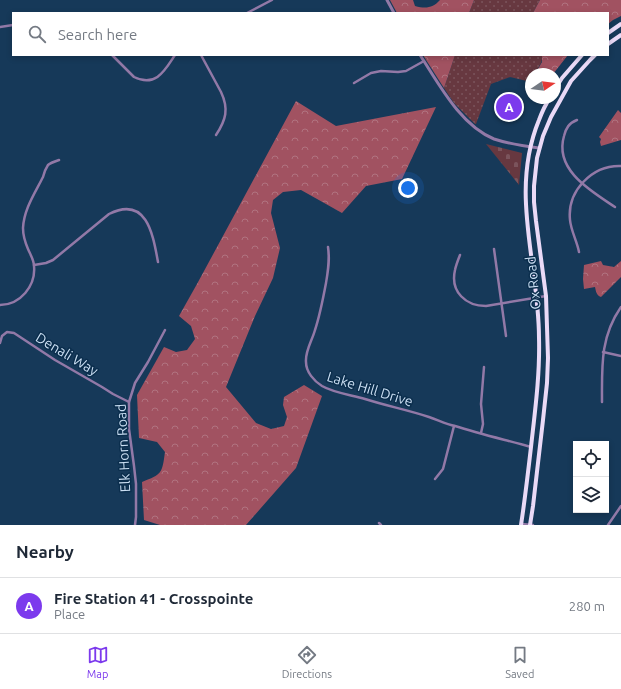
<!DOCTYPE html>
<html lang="en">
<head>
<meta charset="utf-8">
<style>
  :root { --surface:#fff; --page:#f6f6f7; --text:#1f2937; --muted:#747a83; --line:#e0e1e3; --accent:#7c3aed }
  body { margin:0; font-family:Ubuntu,sans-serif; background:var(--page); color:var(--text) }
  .controls { position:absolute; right:12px; bottom:12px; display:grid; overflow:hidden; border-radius:0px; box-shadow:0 2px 6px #0003 }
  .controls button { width:36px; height:36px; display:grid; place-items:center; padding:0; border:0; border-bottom:1px solid var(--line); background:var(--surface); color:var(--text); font:20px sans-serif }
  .compass { position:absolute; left:525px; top:68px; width:36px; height:36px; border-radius:50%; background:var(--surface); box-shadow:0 2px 6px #0003; rotate:77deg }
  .you { position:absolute; left:408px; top:188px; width:14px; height:14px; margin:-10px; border:3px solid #fff; border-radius:50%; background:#1a73e8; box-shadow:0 0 0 6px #1a73e833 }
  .badge { display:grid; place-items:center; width:26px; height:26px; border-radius:50%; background:var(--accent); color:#fff; font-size:13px; font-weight:700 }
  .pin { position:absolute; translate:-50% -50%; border:2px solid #fff; box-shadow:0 1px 4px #0006 }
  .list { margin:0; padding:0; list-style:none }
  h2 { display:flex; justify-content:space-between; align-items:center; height:52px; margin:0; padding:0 16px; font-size:17px }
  h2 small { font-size:13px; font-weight:400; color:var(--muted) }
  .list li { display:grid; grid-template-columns:26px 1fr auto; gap:12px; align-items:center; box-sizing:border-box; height:56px; padding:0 16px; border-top:1px solid var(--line) }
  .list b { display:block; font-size:15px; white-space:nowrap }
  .list p { margin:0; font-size:13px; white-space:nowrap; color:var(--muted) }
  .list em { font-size:13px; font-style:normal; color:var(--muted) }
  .icon { flex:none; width:22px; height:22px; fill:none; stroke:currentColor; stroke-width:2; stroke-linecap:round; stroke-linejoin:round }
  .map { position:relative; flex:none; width:621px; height:525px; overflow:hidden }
  .search { position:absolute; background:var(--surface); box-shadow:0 2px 6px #0003; left:12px; right:12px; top:12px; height:44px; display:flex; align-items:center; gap:10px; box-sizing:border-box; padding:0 14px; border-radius:0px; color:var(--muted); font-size:15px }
  .sheet { height:108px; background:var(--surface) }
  nav { display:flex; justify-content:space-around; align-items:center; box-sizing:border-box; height:56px; border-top:1px solid var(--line); background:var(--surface); font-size:11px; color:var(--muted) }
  nav a { display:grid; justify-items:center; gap:2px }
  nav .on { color:var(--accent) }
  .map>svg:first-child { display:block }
</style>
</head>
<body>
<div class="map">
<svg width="621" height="525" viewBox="0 0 621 525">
  <defs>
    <pattern id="grass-dots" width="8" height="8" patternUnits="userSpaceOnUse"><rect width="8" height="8" fill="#673840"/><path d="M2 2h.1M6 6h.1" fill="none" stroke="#7b545c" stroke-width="1.8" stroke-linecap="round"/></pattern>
    <pattern id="forest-crowns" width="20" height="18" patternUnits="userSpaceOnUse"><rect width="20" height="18" fill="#a15261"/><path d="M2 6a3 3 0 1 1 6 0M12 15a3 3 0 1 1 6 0" fill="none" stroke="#b17380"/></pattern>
    <pattern id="cemetery-stones" width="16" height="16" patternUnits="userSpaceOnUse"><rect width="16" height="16" fill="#673840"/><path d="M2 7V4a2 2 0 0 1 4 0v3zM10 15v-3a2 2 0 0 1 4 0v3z" fill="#7b545c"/></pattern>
  </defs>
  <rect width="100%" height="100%" fill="#163959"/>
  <!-- grass -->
  <g fill="url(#grass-dots)">
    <polygon points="474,0 540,0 533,13 469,13"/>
    <path d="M455,55H542C543,63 538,67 535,74H531V82L510,77L491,84L476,124H475L454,103L444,88Z"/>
  </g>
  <!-- forest -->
  <g fill="url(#forest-crowns)">
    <path d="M390,0H413L415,6C426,9 433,8 440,0H474L469,13H397Z"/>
    <polygon points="540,0 621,0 621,16 613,20 608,24 608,13 533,13"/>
    <polygon points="423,55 455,55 444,88"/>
    <polygon points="542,55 568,55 553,74 535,74 542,62"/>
    <path d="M296,101L336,126L436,107L402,179L366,186L342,213L301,190L283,192L273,200L271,213L280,248L273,278L255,316L226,387L256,423L271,429L284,426L287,417L283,405L284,397L304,385L322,396L296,468L246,525H160L144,520L142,482C162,474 162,474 165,452L157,442L139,438L137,395L164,347L176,352L187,350L195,339L191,326L179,316L197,284Z"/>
    <polygon points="618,110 621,113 621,140 601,146 600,142 601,139 599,137"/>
    <path d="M601,261L603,265L614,267L621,261V277L601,297C596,295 596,291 595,287L584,289L583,279L584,265Z"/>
  </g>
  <!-- cemetery -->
  <polygon fill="url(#cemetery-stones)" points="486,144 522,153 519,185"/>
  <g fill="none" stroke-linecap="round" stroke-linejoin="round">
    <!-- minor -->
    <g stroke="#9279a7" stroke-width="2.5">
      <polyline points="247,13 272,0"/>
      <polyline points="0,27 13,25"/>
      <path d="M112,55L134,77C156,88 165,70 175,55"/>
      <path d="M201,55L221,92C229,109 226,120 216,135"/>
      <polyline points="354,83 371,73 381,71 398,72 406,71 424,61"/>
      <path d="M577,120C569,123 566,128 564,136C554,170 591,191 615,207"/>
      <path d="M328,247C330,260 328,271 326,283C323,299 320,315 315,330C312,341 305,351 306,362C306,372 314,381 322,386C334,393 352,395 365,399C387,406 408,410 429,417C438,420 446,424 455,426C480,434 506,440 531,447"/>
      <polyline points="494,249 506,336"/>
      <path d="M579,252C577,241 571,231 570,220C567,191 592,165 621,166"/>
      <path d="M460,255C458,260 456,265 455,270C450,292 466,306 486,306L546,296"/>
      <path d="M34,265L46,263L53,260L109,214C147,195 153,235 158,262"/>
      <path d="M0,305C20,305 36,286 34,266C34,260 30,254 28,249C25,242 23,235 23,228C24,209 35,193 43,177C44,173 46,168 48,165C50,163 56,161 59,160"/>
      <polyline points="0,343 2,336 7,332 14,333 55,360 102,387 113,394 129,402"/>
      <polyline points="603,352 621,356"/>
      <path d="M602,402C602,367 600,337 621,307"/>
      <polyline points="481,433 483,424 481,404 484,367"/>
      <polyline points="435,479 443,469 454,426"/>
      <polyline points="379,523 381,525"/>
      <polyline points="522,524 533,525"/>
      <polyline points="135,525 136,517 136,484 134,466 129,429 129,402 135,383 148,362 165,330"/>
      <polyline points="608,525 621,506"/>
    </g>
    <!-- tertiary -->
    <g stroke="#9279a7" stroke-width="3">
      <polyline points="387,0 394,13"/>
      <path d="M420,55C439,84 460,125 494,139C509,144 524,146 539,148"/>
    </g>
    <!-- trunk -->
    <g stroke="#eadaf7" stroke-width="4">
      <polyline points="608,33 621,24"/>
      <polyline points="608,44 621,35"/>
      <polyline points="555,89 562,78 582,55"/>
      <path d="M521,525C525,499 528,473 531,447C535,411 540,375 539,338C539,263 509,193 539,120C542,112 545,105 550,98"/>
      <polyline points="530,525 533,506 543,420 547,383 548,358 546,296 536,221 534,202 534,186 537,158 543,136 551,117 571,81 590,60 595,55"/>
    </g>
  </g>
  <g text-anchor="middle" stroke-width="3" stroke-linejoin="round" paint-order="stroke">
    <!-- street labels -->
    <g font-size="14" fill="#cbdff3" stroke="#0b2e4d">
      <text transform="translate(533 283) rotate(-96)" y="5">Ox Road</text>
      <text transform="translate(67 354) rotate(31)" y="5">Denali Way</text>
      <text transform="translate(370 389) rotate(17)" y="5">Lake Hill Drive</text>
      <text transform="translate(123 448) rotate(-93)" y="5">Elk Horn Road</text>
    </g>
  </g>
</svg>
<div class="controls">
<button><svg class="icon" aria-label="locate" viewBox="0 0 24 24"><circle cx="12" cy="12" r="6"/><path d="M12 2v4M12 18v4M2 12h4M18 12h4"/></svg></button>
<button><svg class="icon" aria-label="layers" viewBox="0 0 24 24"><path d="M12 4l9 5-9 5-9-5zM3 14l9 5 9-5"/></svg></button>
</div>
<svg class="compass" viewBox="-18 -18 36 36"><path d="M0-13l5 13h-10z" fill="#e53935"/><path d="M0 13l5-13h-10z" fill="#747a83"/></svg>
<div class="you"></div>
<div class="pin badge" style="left:509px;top:107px">A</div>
<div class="search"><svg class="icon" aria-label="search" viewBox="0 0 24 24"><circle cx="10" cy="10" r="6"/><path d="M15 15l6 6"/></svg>Search here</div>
</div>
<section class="sheet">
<h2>Nearby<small></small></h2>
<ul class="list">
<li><span class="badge">A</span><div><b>Fire Station 41 - Crosspointe</b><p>Place</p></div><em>280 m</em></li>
</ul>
</section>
<nav>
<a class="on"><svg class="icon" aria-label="map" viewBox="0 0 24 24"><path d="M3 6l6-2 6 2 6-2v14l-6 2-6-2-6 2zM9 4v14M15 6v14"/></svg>Map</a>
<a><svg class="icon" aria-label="directions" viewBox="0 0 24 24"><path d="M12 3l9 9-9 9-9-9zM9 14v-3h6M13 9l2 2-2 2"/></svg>Directions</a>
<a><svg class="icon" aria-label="saved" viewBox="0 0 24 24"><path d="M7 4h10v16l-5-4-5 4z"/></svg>Saved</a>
</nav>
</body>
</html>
